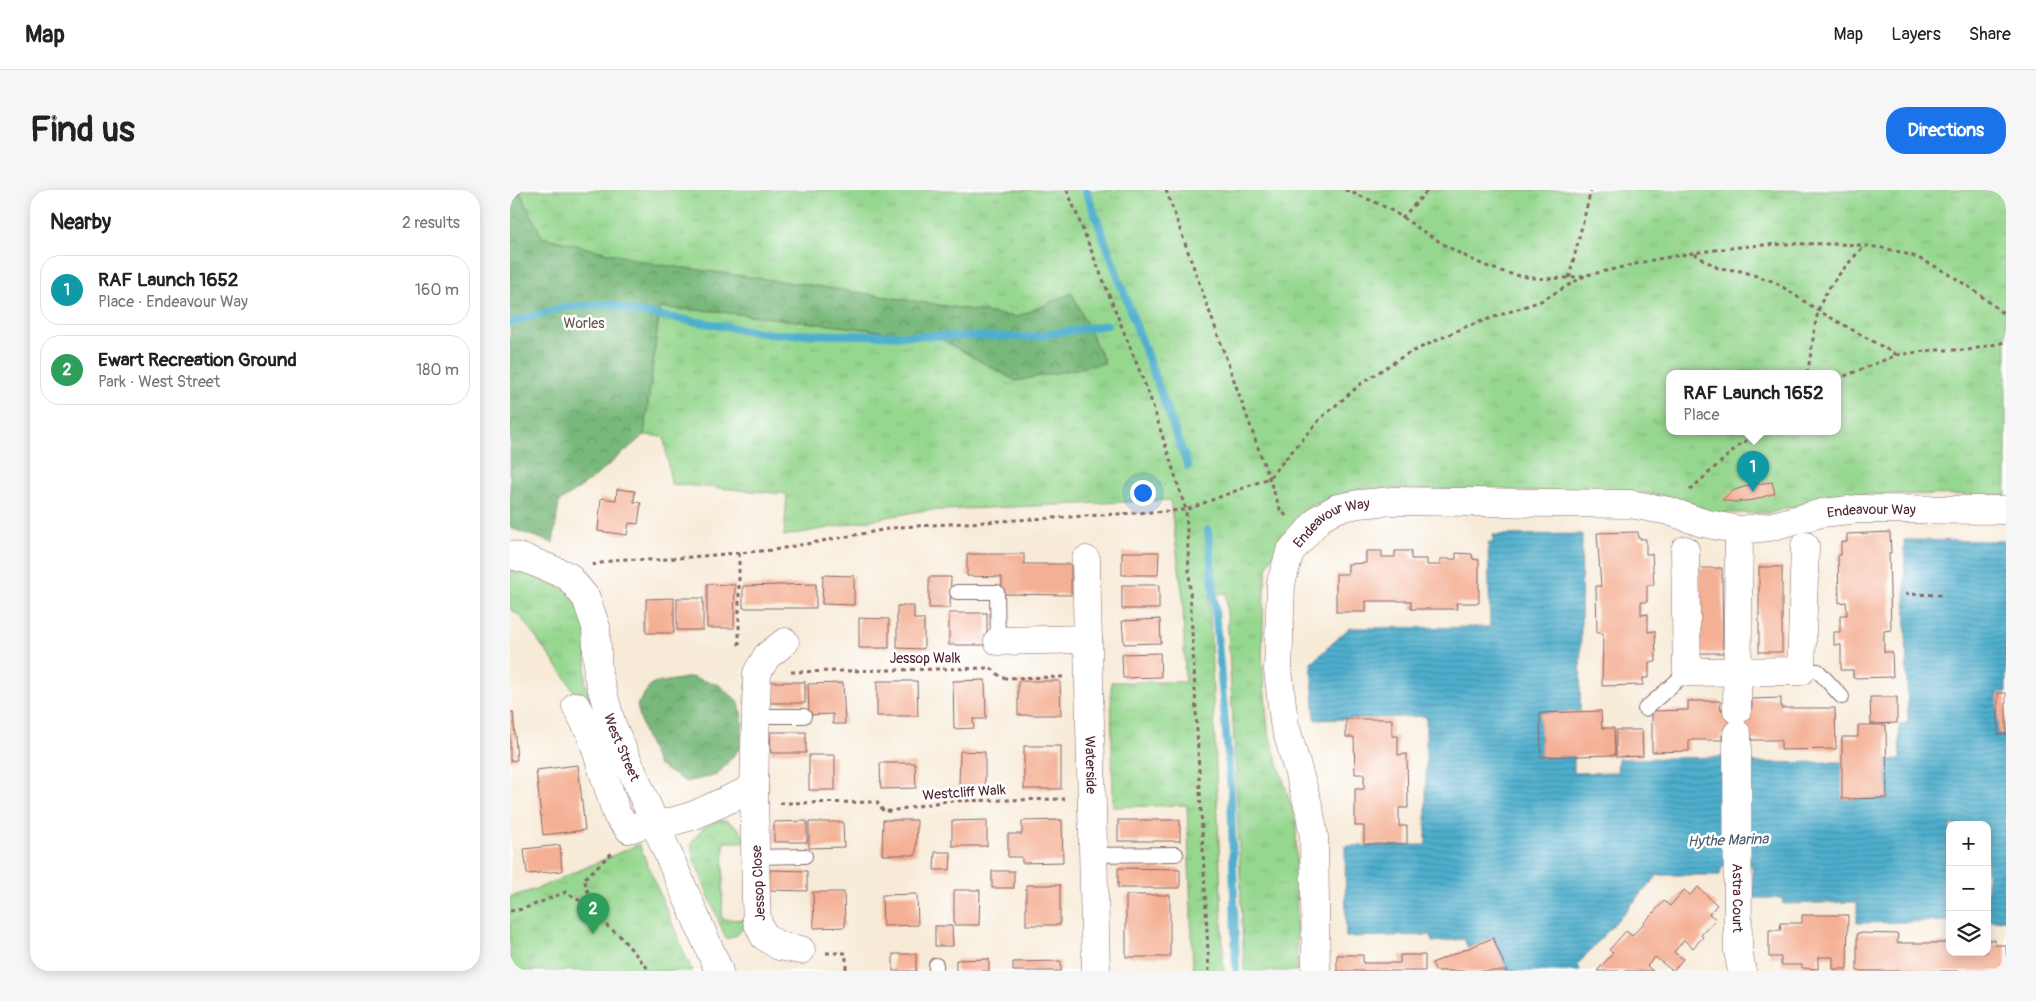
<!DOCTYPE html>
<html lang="en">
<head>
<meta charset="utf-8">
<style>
  :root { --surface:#fff; --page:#f6f6f6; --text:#222; --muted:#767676; --line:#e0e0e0; --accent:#1a73e8 }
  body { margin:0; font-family:Pangolin,sans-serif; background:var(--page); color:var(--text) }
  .controls { position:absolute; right:15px; bottom:15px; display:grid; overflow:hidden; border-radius:10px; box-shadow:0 2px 12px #0003 }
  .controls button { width:45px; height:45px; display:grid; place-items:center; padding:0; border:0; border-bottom:1px solid var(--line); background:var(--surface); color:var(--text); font:25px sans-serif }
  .you { position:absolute; left:632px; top:302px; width:18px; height:18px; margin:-12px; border:4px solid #fff; border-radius:50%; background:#1a73e8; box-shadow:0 0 0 8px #1a73e833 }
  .badge { display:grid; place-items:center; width:32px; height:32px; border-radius:50%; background:var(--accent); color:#fff; font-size:16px; font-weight:700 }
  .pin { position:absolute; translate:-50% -41px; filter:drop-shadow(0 1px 2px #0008) }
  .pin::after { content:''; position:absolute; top:26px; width:18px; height:15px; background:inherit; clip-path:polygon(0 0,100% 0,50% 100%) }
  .popup { position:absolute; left:1156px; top:180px; width:175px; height:65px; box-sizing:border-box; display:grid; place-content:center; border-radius:10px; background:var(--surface); filter:drop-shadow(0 1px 4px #0005); font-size:16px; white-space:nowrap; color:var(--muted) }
  .popup b { font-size:19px; color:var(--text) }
  .popup::after { content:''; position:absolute; left:50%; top:100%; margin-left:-10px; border:10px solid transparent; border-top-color:var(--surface) }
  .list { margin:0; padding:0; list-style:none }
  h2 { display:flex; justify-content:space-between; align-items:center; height:65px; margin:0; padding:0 20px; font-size:21px }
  h2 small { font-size:16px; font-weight:400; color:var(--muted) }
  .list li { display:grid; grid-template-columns:32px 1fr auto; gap:15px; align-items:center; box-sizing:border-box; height:70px; margin:0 10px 10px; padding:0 10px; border:1px solid var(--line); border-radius:20px }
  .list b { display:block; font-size:19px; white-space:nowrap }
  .list p { margin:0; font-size:16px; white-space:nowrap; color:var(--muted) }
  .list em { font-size:16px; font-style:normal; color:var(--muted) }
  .icon { flex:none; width:28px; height:28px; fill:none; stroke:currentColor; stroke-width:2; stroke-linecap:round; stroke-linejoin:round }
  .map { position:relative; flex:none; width:1496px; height:781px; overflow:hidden; border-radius:20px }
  header { display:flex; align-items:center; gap:30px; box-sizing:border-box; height:70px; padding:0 25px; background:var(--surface); border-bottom:1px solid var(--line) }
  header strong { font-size:24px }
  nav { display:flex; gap:28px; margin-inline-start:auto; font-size:18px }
  .intro { display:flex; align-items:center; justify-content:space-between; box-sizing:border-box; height:120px; padding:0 30px }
  h1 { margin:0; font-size:35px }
  .button { padding:12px 22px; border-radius:20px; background:var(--accent); color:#fff; font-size:18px; font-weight:700 }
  main { display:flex; gap:30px; padding:0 30px }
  aside { flex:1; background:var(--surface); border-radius:20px; box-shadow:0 2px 12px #0003 }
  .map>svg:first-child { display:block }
</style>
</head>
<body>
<header>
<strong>Map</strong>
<nav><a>Map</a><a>Layers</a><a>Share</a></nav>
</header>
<div class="intro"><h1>Find us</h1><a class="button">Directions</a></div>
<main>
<aside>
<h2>Nearby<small>2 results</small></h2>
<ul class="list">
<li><span class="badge" style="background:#0f9aa8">1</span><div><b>RAF Launch 1652</b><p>Place · Endeavour Way</p></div><em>160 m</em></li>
<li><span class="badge" style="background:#2e9e5b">2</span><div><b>Ewart Recreation Ground</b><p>Park · West Street</p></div><em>180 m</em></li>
</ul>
</aside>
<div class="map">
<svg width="1496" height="781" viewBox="0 0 1496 781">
  <defs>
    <pattern id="grass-tufts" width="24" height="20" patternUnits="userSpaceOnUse" patternTransform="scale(1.25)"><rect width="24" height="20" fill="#96d78f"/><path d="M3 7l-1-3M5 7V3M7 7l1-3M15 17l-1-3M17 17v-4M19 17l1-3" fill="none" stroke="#83b87c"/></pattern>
    <pattern id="forest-crowns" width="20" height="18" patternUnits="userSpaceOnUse" patternTransform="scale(1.25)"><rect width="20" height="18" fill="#78b87a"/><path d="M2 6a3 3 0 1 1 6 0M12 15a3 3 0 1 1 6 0" fill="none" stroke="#649564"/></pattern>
    <pattern id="water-rules" width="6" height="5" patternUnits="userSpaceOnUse" patternTransform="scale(1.25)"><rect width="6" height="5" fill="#4eafcd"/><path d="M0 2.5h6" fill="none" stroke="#438ea7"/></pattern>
  </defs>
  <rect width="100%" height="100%" fill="#fff"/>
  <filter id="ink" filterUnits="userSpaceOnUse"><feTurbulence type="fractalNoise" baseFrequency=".02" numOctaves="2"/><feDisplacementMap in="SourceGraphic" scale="10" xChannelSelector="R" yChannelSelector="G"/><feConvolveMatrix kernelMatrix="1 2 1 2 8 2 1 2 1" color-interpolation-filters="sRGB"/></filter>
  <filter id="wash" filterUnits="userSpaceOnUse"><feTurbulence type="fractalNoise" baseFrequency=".0096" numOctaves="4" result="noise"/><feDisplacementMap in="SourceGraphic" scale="20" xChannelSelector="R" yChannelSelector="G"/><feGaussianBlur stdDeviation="1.12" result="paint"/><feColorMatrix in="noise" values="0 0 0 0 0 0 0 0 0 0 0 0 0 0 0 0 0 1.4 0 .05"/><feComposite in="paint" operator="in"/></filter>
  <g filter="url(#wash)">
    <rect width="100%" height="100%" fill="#f7ebd8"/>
    <!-- grass -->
    <g fill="url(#grass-tufts)" stroke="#707b5d" fill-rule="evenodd">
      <path d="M9,0H1496V305L1329,304L1260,323H1204L1148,304L850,298L798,317L776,344L758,374L754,400L752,470L758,541L786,632L787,781H734L727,608L716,403L699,405L714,781H683L677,615L603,617L601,492H675L673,408L660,310L410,321L274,346L277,304L161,294L154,247L134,245L150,118L203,121L429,148L506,191L562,103L507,127L306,96L144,74L32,47ZM1159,183H1327V241H1159Z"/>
      <polygon points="0,373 56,400 68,416 78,443 75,492 87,528 81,529 55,487 10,426 0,419"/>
      <path d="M216,630L229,639L237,652H214L212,729L235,730C234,742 227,746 216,749L184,669L181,654C192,637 197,632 216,630Z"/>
      <polygon points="129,654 182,781 0,781 0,707 29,698"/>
    </g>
    <!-- forest -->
    <g fill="url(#forest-crowns)" stroke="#616c52">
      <polygon points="0,0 9,0 32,47 145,74 306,96 507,127 562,103 595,173 506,191 429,148 203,121 150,118 134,245 81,290 49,312 43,353 0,338"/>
      <polygon points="181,487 209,495 229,512 233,534 230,558 207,585 176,592 148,575 134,543 127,515 141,494"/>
    </g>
    <!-- water -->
    <polygon fill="url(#water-rules)" stroke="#4c677c" points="1072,344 1070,522 1030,523 1031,567 1064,566 1064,583 1107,582 1108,569 1214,567 1214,604 1241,603 1241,573 1332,572 1333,609 1377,608 1376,570 1390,569 1389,534 1398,533 1394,350 1496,351 1496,503 1488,504 1488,544 1496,544 1496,730 1477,731 1477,635 1440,635 1440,731 1347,733 1347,712 1273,714 1272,708 1243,708 1242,675 1212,676 1210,685 1148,685 1068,774 1070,781 997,781 983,748 958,758 954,749 922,752 921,745 836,747 835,656 916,655 916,526 805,530 801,473 839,438 980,437 978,353 983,353 983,345"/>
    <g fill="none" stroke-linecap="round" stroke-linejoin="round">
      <!-- stream -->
      <g stroke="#4eafcd" stroke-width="8">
        <polyline points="576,0 678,276"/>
        <polyline points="0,133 54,117 99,114 121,121 261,144 521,147 597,135"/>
        <polyline points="698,340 721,599 726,781"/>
      </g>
    </g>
    <g id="blocks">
      <!-- building -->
      <g fill="#f4b094">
        <polygon points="1262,292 1265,303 1244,310 1225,312 1212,310 1222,301 1240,295"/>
        <polygon points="107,299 125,301 124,312 131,313 128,334 119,333 117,345 88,341 91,308 106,310"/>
        <polygon points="1128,342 1129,349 1136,349 1136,364 1142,364 1144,395 1137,395 1137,412 1131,412 1131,425 1138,424 1138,442 1145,441 1146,472 1139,472 1139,488 1133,488 1133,495 1092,496 1093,443 1087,443 1086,396 1091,396 1087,343"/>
        <polygon points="1380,342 1381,363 1379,363 1381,440 1374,441 1374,462 1382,462 1383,487 1343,488 1343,480 1331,480 1331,455 1324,455 1324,442 1330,442 1330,425 1337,425 1336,412 1329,413 1328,365 1331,365 1331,352 1337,352 1337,344"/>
        <polygon points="856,361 872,361 872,367 885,367 885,361 901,361 901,369 917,369 917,375 930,375 930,369 946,369 946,363 962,364 963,369 969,370 969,413 946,413 947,419 901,419 901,411 856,411 856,422 826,422 826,384 838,384 838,374 856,373"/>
        <polygon points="612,362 649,362 648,385 612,385"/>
        <polygon points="457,364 514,364 514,374 561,374 561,405 492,404 492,387 457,386"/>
        <rect x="1249" y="377" width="23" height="85"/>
        <polygon points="1189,378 1212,378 1213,463 1189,463"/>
        <polygon points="313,385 344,386 344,415 312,414"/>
        <polygon points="419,387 441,387 440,418 419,418"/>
        <polygon points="197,394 225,395 224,438 197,438"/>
        <polygon points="306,394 306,418 233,418 233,396"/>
        <rect x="612" y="395" width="37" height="24"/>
        <polygon points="164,408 164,443 136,443 136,409"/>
        <rect x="167" y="408" width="26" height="32"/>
        <polygon points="387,416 404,416 404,429 414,429 414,459 387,458"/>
        <rect x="439" y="423" width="38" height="32"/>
        <polygon points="349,428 379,429 379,458 349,458"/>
        <polygon points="650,429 651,453 614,454 612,431"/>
        <polygon points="650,463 651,487 613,488 612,464"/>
        <polygon points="475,490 476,529 463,529 464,538 444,539 443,491"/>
        <polygon points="367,491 407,491 408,526 367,526"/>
        <polygon points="508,491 550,491 551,525 508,525"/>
        <rect x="260" y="492" width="35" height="21"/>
        <polygon points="333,493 335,534 323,534 323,524 299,525 298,494"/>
        <rect x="1488" y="503" width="8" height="41"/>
        <polygon points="1360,507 1387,507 1387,533 1361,534"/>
        <polygon points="1271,508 1271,518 1325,518 1326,559 1271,560 1271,550 1241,550 1241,544 1212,545 1212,550 1179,550 1179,561 1142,562 1142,521 1178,520 1178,511 1210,511 1211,520 1242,520 1242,509"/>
        <polygon points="1091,521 1092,538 1104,538 1105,565 1031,567 1030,523"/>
        <polygon points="0,522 3,522 7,570 0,571"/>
        <polygon points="836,529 882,529 882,546 888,546 888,565 897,564 898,618 889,618 889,636 897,636 897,654 854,654 854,636 845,636 845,599 854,599 854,584 845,584 844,547 836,547"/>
        <polygon points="1348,535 1376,535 1377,608 1332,609 1332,547 1348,547"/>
        <polygon points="1106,540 1132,540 1133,566 1106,567"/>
        <polygon points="260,542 296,542 296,563 261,563"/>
        <rect x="514" y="556" width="37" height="43"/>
        <polygon points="450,561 475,562 475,597 449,596"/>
        <rect x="299" y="565" width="26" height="35"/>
        <polygon points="370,573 405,573 406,598 371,599"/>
        <polygon points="68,575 75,640 33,645 26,580"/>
        <polygon points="373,630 407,630 406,665 372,665"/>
        <polygon points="477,630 477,656 442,656 442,631"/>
        <polygon points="552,630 553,672 512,673 512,667 498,667 498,644 512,644 512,631"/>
        <rect x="608" y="630" width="62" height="21"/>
        <polygon points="297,631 297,652 264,652 264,632"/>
        <polygon points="299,632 333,632 334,657 299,658"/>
        <polygon points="50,655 52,681 17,684 14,659"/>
        <polygon points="425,662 441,662 440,680 424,680"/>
        <polygon points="608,678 670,679 670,698 608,698"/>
        <polygon points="260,680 297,681 297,701 259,700"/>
        <rect x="482" y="681" width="22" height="17"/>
        <rect x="516" y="695" width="34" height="40"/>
        <polygon points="1188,697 1207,715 1199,724 1206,729 1191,745 1193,747 1183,758 1174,750 1164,762 1173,769 1163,781 1145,767 1137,776 1143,781 1087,781 1103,763 1099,760 1116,741 1122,746 1154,711 1160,716 1174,700 1180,705"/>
        <polygon points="444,700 470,700 469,735 444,735"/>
        <polygon points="303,702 334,702 335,737 304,738"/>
        <polygon points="407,704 408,735 373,736 372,705"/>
        <rect x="616" y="705" width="44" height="62"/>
        <polygon points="1292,725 1338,725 1337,779 1323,779 1323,767 1308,767 1308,779 1292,778 1292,775 1271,775 1271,767 1259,767 1259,740 1271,740 1270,733 1292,733"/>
        <polygon points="425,736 442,736 443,756 425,756"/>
        <polygon points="1347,743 1388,744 1387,753 1440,753 1440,762 1477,762 1477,750 1485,750 1485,755 1496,755 1496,781 1347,781"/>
        <polygon points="983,748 997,781 926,781 922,773"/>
        <rect x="383" y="764" width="23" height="17"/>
        <polygon points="827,765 853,765 853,773 890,773 890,765 915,765 915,781 827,781"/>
        <polygon points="479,769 479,781 446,781 446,770"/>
        <polygon points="551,771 551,781 503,781 503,772"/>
      </g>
    </g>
  </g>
  <g filter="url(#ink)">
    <use href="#blocks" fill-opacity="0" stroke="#876668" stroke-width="1"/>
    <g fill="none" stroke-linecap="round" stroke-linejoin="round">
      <defs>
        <g id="service">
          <polyline points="447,402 487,402 488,451"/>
          <polyline points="1291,481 1308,481 1332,507"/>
          <polyline points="1135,519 1177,482"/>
          <polyline points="246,526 294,526"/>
          <polyline points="583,665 666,664"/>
          <polyline points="246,667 295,666"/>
          <polyline points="426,781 426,775"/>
        </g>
        <g id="minor">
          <polyline points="1175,360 1177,482 1291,481 1295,356"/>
          <path id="s1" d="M0,365L16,369L58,386L76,408L86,437L88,485L102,535L209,781"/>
          <path id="s2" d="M576,370L586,781"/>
          <polyline points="488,451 578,449"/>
          <polyline points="275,452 257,466 247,483 244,598 246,710 247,731 254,746 269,756 291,760"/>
          <polyline points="66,516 81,544 107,625 119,639 144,631"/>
          <polyline points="1227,520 1229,340"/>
          <path id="s3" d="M1227,544L1228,761L1232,781"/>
          <polyline points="146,636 182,626 244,598"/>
          <path id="s4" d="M806,781L804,647L799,618L774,532L768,480L771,393L780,362L810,328L828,318L849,314L883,311L1120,314L1159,321L1193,333L1229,340L1259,337L1312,323L1348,319L1496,320"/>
        </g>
      </defs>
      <!-- service casing -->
      <use href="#service" stroke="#876668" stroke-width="16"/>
      <!-- minor casing -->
      <use href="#minor" stroke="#876668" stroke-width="29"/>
      <!-- path -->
      <g stroke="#876668" stroke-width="3" stroke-dasharray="4 4" stroke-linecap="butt">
        <polyline points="557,0 640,207 676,320 699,781"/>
        <polyline points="656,0 770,319 777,327"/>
        <path d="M835,0C848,5 861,10 873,16C887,23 899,32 911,40C947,63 982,84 1025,88C1064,92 1105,78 1143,70C1202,59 1256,52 1316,54C1346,54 1376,56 1405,67C1439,81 1468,102 1496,126"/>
        <polyline points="892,28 918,0"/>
        <polyline points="1184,64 1208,78 1231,81 1265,92 1309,121 1387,165"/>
        <polyline points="1059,88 1081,0"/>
        <path d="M1297,183C1302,163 1303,142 1308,122C1314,98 1338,74 1354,56"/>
        <polyline points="1327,189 1387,165 1423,160 1458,160 1496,152"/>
        <polyline points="1180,300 1227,257 1250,241"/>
        <polyline points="229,363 229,454 232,457"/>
        <polyline points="82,375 110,369 145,370 263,360 389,337 676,320 759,288 811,228 852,193 895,165 955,137 1031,111 1078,84"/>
        <polyline points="1395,404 1434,405"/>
        <polyline points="281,482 481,478 492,488 553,487"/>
        <polyline points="270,613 367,612 374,622 437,611 555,609"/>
        <polyline points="83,718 74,689 104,661"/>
        <polyline points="0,721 13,719 56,702 83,719 93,733 109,745 140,781"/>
        <polyline points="316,763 336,763 336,781"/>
      </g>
      <!-- service -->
      <use href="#service" stroke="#fff" stroke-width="14"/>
      <!-- minor -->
      <use href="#minor" stroke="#fff" stroke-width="28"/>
    </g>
  </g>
  <g text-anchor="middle" stroke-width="5" stroke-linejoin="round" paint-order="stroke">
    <!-- park labels -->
    <g font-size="14" fill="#615649" stroke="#fff">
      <text x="74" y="138">Worles</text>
    </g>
    <!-- street labels -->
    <g font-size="14" fill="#4a1f2b" stroke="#fff">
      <text dy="5" stroke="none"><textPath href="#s4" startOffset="1030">Endeavour Way</textPath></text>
      <text dy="5" stroke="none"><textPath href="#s4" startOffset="478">Endeavour Way</textPath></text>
      <text x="415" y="473">Jessop Walk</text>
      <text dy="5" stroke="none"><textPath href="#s1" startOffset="245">West Street</textPath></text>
      <text dy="5" stroke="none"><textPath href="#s2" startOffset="205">Waterside</textPath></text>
      <text transform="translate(454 602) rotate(-4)" y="5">Westcliff Walk</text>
      <text transform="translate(248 693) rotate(-93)" y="5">Jessop Close</text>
      <text dy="5" stroke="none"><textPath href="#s3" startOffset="164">Astra Court</textPath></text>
    </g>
    <!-- water labels -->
    <g font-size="15" font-style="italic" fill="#4c596c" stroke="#fff">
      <text transform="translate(1218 650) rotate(-2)" y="5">Hythe Marina</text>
    </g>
  </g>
</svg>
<div class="controls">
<button>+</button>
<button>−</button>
<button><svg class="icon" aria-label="layers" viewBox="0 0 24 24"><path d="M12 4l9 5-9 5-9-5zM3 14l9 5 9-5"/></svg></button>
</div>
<div class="you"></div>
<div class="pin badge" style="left:1243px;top:302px;background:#0f9aa8">1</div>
<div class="popup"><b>RAF Launch 1652</b>Place</div>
<div class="pin badge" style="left:83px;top:744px;background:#2e9e5b">2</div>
</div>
</main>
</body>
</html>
